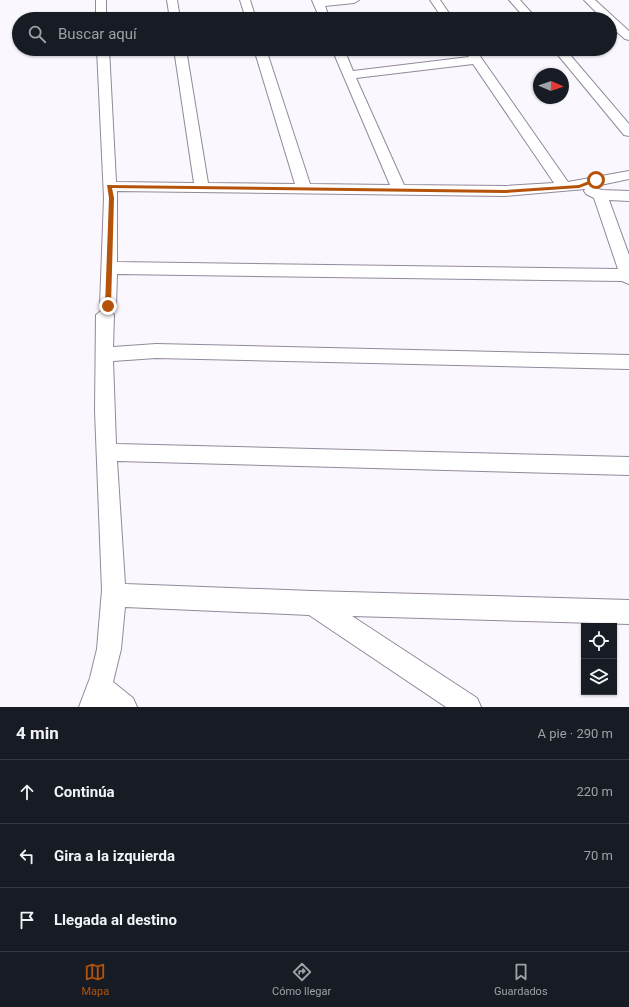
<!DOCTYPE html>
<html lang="es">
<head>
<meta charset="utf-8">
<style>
  :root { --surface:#171b24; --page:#20242c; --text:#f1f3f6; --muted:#9ea1a6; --line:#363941; --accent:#b45309 }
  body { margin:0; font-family:Roboto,sans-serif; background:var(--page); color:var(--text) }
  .controls { position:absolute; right:12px; bottom:12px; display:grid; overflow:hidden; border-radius:0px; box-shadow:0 1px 3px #0004 }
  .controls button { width:36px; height:36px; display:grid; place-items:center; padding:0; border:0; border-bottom:1px solid var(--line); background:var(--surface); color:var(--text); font:20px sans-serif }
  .compass { position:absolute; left:533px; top:68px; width:36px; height:36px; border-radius:50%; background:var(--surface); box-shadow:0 1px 3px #0004; rotate:92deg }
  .stop { position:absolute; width:12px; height:12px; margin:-9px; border:3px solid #b45309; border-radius:50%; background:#fff }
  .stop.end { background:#b45309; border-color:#fff; box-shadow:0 1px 4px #0008 }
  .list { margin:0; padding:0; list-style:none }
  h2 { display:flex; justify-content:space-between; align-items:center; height:52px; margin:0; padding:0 16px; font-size:17px }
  h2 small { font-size:13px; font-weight:400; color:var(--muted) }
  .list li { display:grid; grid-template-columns:26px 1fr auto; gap:12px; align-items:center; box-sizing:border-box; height:64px; padding:0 16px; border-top:1px solid var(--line) }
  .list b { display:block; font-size:15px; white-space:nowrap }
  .list em { font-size:13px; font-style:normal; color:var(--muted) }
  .icon { flex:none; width:22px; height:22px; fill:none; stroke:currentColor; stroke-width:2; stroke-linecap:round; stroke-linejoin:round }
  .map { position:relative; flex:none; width:629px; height:707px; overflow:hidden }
  .search { position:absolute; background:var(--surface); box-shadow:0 1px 3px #0004; left:12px; right:12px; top:12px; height:44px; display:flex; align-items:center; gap:10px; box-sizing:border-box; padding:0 14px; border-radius:22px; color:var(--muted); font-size:15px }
  .sheet { height:244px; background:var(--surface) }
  nav { display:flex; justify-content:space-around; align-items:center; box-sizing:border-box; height:56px; border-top:1px solid var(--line); background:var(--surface); font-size:11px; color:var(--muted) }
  nav a { display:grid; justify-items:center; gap:2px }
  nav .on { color:var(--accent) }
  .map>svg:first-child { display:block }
</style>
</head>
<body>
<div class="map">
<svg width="629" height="707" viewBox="0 0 629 707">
  <rect width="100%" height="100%" fill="#fbf7fe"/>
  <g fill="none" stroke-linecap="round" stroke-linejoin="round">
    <defs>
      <g id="minor">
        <rect x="96" y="0" width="10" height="19"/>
        <polygon points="167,0 177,0 180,19 170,19"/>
        <polygon points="240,0 250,0 256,19 246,19"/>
        <polygon points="312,0 359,0 354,3 325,6 330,19 320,19"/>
        <polygon points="430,0 440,0 453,19 443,19"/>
        <polygon points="509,0 520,0 537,19 526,19"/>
        <polygon points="584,0 595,0 629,31 629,40 625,39 610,26 610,19 603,19"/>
        <path d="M97,49H109L116,182L194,183L174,49H186L208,183L295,184L254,49H266L310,184L390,185L332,49H344L353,71L469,57L463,49H475L568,182L629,171V179L591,187L602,190L629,191V201L609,200L629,255V284L622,281L117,274L116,306L111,311L114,315L113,347L156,344L629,355V369L156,358L113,361L116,444L629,457V475L117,461L125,584L312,591L629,600V624L352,616L477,698L481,707H446L309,615L125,607L121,649L113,682L133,698L137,707H79L90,678L97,649L102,590L95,411L96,315L102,310L100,306L104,198ZM473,64L554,183L505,186L404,185L356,78ZM585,189L584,191L586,194L594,198L618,269L117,262V191L505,196Z"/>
        <polygon points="553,49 565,49 629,124 629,136 624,135"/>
      </g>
    </defs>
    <!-- minor casing -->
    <use href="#minor" stroke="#93899a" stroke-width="2"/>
    <!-- minor -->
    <use href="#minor" fill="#fff" fill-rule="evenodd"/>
  </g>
  <!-- route -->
  <polygon fill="#b45309" points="596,178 598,181 579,188 505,193 112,188 114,198 111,306 108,308 105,306 109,198 107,185 505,190 579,185"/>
</svg>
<div class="controls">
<button><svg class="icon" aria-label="locate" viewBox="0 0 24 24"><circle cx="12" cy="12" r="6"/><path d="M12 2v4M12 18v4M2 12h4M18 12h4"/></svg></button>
<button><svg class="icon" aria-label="layers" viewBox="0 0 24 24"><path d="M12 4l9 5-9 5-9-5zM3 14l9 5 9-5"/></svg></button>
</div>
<svg class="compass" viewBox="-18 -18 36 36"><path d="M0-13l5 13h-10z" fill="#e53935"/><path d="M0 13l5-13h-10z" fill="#9ea1a6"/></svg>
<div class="stop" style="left:596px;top:180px"></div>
<div class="stop end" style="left:108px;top:306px"></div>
<div class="search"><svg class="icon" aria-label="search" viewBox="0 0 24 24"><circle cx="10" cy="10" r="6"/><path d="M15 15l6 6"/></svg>Buscar aquí</div>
</div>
<section class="sheet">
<h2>4 min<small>A pie · 290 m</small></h2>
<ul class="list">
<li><svg class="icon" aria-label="ahead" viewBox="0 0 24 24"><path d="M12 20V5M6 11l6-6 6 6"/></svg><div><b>Continúa</b></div><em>220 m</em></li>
<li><svg class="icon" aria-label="left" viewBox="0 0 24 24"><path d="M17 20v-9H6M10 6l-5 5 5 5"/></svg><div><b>Gira a la izquierda</b></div><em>70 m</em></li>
<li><svg class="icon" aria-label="arrive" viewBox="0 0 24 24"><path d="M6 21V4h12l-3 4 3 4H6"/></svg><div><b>Llegada al destino</b></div></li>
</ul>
</section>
<nav>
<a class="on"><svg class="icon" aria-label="map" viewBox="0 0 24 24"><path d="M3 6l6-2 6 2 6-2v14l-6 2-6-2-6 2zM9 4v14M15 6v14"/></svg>Mapa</a>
<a><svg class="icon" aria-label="directions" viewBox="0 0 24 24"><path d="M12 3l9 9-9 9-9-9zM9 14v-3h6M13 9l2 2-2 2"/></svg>Cómo llegar</a>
<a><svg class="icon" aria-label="saved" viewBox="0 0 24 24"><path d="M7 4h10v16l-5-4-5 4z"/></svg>Guardados</a>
</nav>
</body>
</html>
